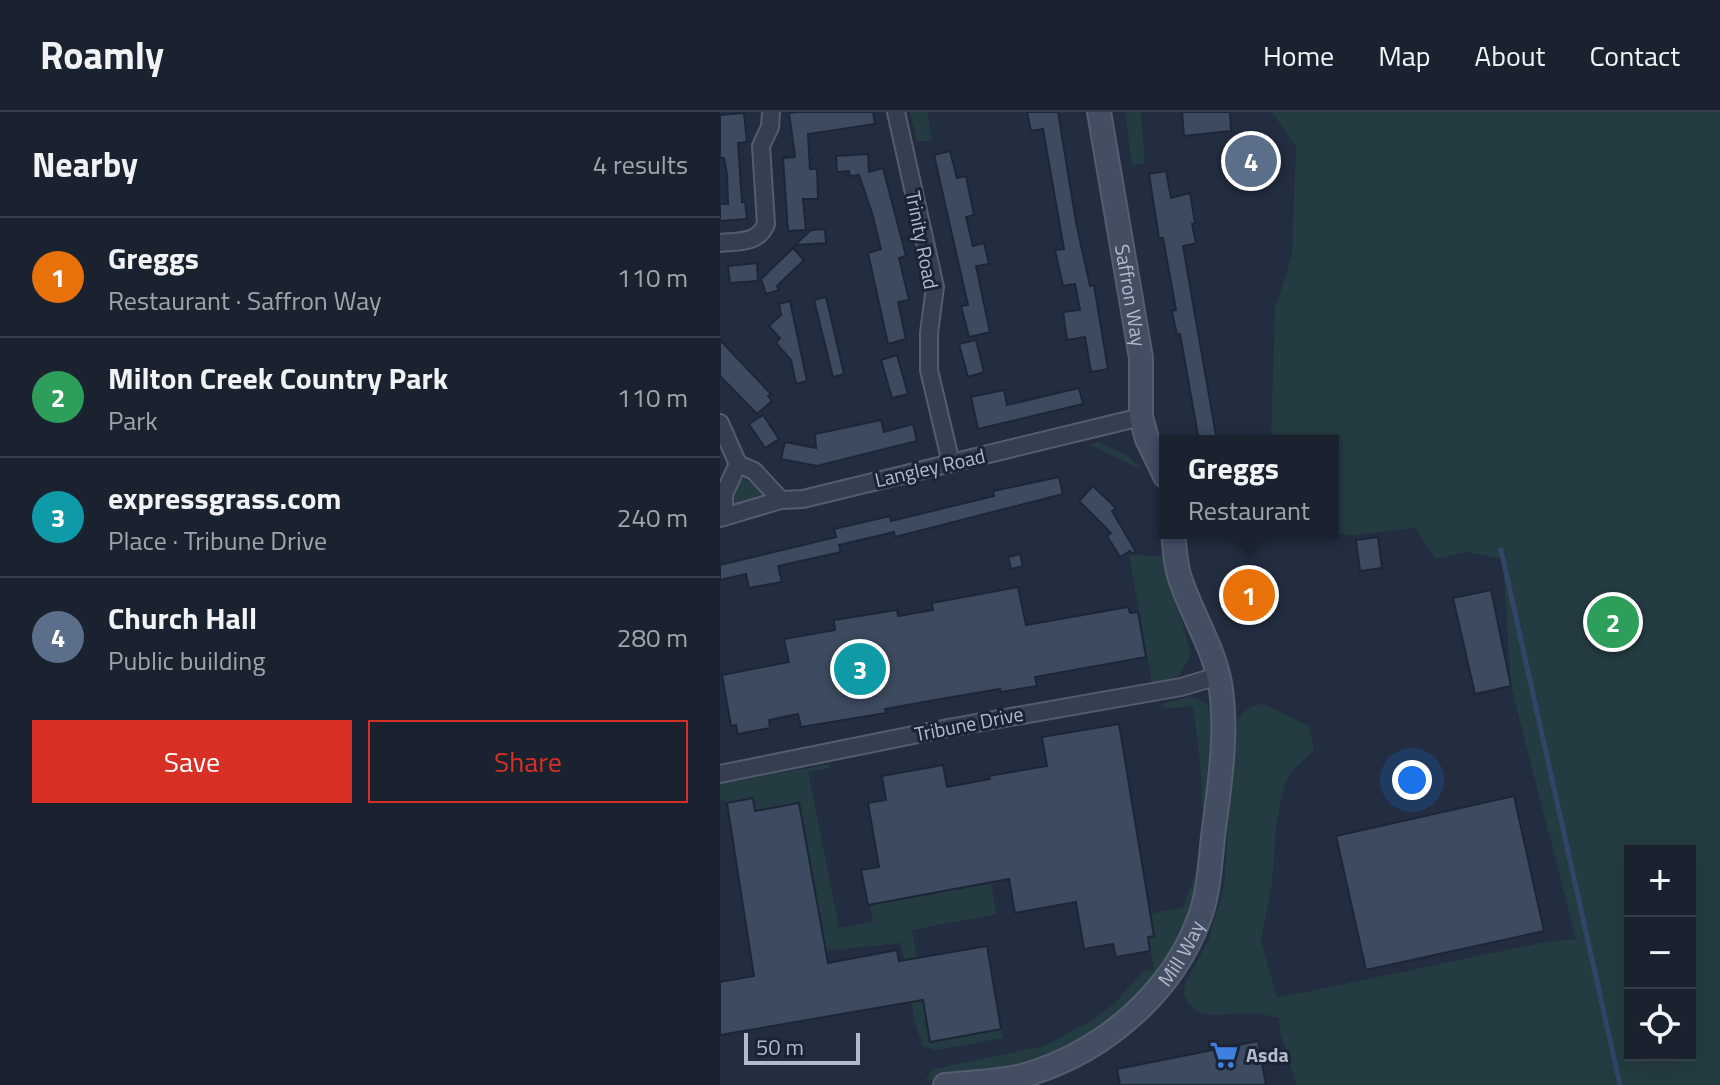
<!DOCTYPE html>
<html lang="en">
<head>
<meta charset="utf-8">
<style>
  :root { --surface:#1a2230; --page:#272f3c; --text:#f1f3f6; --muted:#9fa4ab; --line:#383f4c; --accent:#d93025 }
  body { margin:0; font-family:"Titillium Web",sans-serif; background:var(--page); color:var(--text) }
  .controls { position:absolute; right:24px; bottom:24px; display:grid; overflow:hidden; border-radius:0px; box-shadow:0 8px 32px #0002 }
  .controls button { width:72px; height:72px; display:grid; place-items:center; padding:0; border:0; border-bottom:2px solid var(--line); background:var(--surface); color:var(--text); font:40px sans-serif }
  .scale { position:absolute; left:24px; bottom:20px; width:116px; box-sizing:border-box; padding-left:8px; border:4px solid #b2bacb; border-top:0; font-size:22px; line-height:28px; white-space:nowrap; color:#b2bacb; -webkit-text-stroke:6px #1b2435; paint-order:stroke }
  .you { position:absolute; left:692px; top:668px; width:28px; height:28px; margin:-20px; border:6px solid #fff; border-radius:50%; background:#1a73e8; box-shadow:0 0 0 12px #1a73e833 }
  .badge { display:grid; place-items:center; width:52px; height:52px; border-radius:50%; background:var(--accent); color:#fff; font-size:26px; font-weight:700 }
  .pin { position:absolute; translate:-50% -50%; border:4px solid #fff; box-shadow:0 2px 8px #0006 }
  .popup { position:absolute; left:439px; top:323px; width:180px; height:104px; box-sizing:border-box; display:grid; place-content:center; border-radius:0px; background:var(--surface); filter:drop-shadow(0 2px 6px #0005); font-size:26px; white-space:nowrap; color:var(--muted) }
  .popup b { font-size:30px; color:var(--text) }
  .popup::after { content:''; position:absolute; left:50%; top:100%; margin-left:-16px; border:16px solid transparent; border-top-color:var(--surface) }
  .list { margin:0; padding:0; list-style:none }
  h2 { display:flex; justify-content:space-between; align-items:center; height:104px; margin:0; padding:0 32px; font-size:34px }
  h2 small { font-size:26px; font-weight:400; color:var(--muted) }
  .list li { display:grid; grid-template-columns:52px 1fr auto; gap:24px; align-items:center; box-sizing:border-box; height:120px; padding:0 32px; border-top:2px solid var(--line) }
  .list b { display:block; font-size:30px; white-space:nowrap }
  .list p { margin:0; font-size:26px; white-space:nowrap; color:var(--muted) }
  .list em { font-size:26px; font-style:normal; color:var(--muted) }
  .actions { display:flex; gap:16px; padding:24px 32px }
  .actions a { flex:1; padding:18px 0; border:2px solid var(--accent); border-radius:0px; text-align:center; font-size:28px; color:var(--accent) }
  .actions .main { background:var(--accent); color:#fff }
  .icon { flex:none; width:44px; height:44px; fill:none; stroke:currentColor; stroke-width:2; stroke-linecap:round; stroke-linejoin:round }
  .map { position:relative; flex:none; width:1000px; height:973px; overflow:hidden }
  header { display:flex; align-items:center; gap:48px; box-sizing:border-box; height:112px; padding:0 40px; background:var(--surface); border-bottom:2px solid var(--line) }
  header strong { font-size:38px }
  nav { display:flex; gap:44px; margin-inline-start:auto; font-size:28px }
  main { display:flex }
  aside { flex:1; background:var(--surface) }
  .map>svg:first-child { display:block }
</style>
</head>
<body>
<header>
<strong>Roamly</strong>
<nav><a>Home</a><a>Map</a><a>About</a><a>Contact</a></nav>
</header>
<main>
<aside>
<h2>Nearby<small>4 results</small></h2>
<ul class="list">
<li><span class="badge" style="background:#e8710a">1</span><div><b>Greggs</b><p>Restaurant · Saffron Way</p></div><em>110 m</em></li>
<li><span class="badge" style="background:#2e9e5b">2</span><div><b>Milton Creek Country Park</b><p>Park</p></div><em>110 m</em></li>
<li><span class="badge" style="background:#0f9aa8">3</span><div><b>expressgrass.com</b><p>Place · Tribune Drive</p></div><em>240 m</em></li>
<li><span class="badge" style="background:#5c6f8a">4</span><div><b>Church Hall</b><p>Public building</p></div><em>280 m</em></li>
</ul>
<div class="actions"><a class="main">Save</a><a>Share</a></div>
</aside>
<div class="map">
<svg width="1000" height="973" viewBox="0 0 1000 973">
  <rect width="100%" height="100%" fill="#222d40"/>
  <!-- green -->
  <g fill="#243c41" fill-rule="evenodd">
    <polygon points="190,0 207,0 212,29 197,29"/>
    <polygon points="405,0 421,0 425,51 412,54"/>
    <path d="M552,0H1000V973H576L561,922L559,906L536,901L491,903L478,900L467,890L464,882L465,872L488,829L504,775L515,615C519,602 529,593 543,592L589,614L594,638L572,659L564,674L556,714L552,771L541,829L557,886L825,830L856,827L791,574L783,447L746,440L716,447L695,416L632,423L584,421H613V329H551L555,196L572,144L576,35ZM910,739H970V943H910Z"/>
    <polygon points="378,330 406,342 423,358 370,333"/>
    <polygon points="24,367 38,374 42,381 40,385 12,392 9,388 19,368"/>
    <polygon points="409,443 444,444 471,543 458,565 432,571"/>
    <path d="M471,585C481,587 488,591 493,601C486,719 493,834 384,911C366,923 346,936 325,943C287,956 245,962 205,969L213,957L324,934L369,910L395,891L423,859L434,857L428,825L434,824L430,802L463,795C492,732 482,660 473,594L446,597L441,592Z"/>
    <polygon points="110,652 110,656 88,660 119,816 153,810 150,792 271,770 276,802 192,818 210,929 281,917 283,926 216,938 203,934 195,911 181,831 106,839 79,691 35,699 32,687 7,691 5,687 0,688 0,672"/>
  </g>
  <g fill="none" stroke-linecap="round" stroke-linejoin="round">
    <!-- stream -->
    <polyline stroke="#324567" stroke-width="5" points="781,438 900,973"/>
  </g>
  <!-- building -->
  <g fill="#3d4b60" stroke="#1d2637" stroke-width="2">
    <polygon points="78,0 153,0 155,12 88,22 90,57 97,57 98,87 83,87 86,118 68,119 63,46 75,45 69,1"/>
    <polygon points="307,0 338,0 356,110 370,174 374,173 388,257 371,260 365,225 347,228 343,200 360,198 355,172 343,174 335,138 344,137 323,17 311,19"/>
    <polygon points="462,0 510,0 511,19 464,24"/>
    <polygon points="24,1 27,30 18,31 22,90 25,90 27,107 0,109 0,92 8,92 7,62 4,46 0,46 0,3"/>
    <polygon points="521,22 544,23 542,76 519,74"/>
    <polygon points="230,39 237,66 246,64 254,103 246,105 253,134 264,131 269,152 256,154 270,220 249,225 241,194 248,193 214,43"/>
    <polygon points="148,42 149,60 163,56 186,144 179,146 189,188 178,190 186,227 168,232 148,141 161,137 152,101 139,63 130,64 129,59 117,60 116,44"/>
    <polygon points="446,59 451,86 470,81 475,111 472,112 476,131 463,134 497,329 479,329 460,222 457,223 452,199 456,198 443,126 439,126 429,62"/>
    <polygon points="105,117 106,131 75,133 91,118"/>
    <polygon points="73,136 84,148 57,174 59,178 46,182 41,167"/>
    <polygon points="37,151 38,169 10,171 8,154"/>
    <polygon points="106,185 124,262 113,265 94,188"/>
    <polygon points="70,189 87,269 76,272 71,248 56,231 60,226 49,214 61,203 59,192"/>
    <polygon points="0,228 51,282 48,284 52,289 37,302 0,264"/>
    <polygon points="256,228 264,260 248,265 239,232"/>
    <polygon points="177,243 188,282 172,286 161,248"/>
    <polygon points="359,276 363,292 258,317 251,285 284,278 287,293"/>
    <polygon points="43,303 59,327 45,336 29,312"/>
    <polygon points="161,308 164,320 193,312 197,329 97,354 61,347 65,330 96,336 95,322"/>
    <polygon points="339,365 343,382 175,425 174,420 119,433 121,440 58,454 62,470 29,476 26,462 0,468 0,453 116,425 114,417 170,404 171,409 274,384 273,379"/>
    <polygon points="373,374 396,396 392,399 416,440 413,442 410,439 400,445 387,424 391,421 359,389"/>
    <polygon points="658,425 662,456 640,459 636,428"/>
    <polygon points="300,442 303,454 291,457 288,445"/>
    <polygon points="539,460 546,501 519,506 512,465"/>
    <polygon points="298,475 306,513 408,495 410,501 418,500 426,545 315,565 317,574 281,580 280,577 215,588 165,597 166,601 81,615 78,602 49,608 50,616 18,622 16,613 11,614 2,563 69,550 64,527 115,518 114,508 177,498 178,504 213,498 212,491"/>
    <polygon points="771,478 791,574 755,582 733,486"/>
    <polygon points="399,612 434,824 428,825 430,839 396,845 393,832 364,837 356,790 295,801 289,767 148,793 141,758 159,755 148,691 166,688 162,664 223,653 227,675 270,667 269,664 327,654 322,625"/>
    <polygon points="794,684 824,819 646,858 616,724"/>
    <polygon points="33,686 35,699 79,691 108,851 177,838 179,849 267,834 281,917 210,930 203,888 0,923 0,870 34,864 7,691"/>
    <polygon points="538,929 546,973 400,973 397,957"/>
  </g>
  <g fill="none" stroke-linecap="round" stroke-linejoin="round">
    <defs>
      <g id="street">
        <polyline points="176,0 215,175 209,221 209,258 231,351"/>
        <path d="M0,131C18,129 38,132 46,112L41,34L50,15L51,0"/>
        <polyline points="0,311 18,352 34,359 61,388"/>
        <polyline points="4,405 4,382 18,352"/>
        <polyline points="0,406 61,388 83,387 421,305"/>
        <polyline points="0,662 228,616 461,575 498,564"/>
      </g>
      <g id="secondary">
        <path id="s1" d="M379,0L421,246V305L427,327L445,364"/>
        <path id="s2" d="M225,973C252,970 283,970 309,962C384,939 452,881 479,807C490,779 490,746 494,717C500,670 508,618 500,571C493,535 473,504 461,469C455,454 455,437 453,421"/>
      </g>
    </defs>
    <!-- street casing -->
    <use href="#street" stroke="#545d6e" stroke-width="20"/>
    <!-- secondary casing -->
    <use href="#secondary" stroke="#545d6e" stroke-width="26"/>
    <!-- street -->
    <use href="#street" stroke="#363f50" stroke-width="16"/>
    <!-- secondary -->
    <use href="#secondary" stroke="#434e63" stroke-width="22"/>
  </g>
  <!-- icons -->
  <defs>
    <symbol id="supermarket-bare" viewBox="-9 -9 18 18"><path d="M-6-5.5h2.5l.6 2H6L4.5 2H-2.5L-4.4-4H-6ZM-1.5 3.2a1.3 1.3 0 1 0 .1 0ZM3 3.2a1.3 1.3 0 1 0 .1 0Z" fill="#3f7fe0" stroke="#1b2435" stroke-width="2.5" paint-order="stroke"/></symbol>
  </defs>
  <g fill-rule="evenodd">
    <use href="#supermarket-bare" x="484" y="923" width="40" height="40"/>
  </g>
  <g text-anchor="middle" stroke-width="6" stroke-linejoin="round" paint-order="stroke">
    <!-- street labels -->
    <g font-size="20" fill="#b2bacb" stroke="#1b2435">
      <text transform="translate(202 128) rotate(79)" y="7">Trinity Road</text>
      <text dy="7" stroke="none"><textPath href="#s1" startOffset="186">Saffron Way</textPath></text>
      <text transform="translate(210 356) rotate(-13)" y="7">Langley Road</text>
      <text transform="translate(249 612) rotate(-11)" y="7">Tribune Drive</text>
      <text dy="7" stroke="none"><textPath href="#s2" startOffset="284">Mill Way</textPath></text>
    </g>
    <!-- poi labels -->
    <g font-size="20" font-weight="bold" fill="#b2bacb" stroke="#1b2435" text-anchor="start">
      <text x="526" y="950">Asda</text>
    </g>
  </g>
</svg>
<div class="controls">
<button>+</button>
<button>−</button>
<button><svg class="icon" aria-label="locate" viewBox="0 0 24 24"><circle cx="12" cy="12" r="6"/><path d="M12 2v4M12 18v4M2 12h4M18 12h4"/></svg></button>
</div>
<div class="scale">50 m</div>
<div class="you"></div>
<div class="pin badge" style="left:529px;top:483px;background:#e8710a">1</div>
<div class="popup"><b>Greggs</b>Restaurant</div>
<div class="pin badge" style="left:893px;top:510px;background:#2e9e5b">2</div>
<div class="pin badge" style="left:140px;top:557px;background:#0f9aa8">3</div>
<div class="pin badge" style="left:531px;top:49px;background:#5c6f8a">4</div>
</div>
</main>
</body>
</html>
